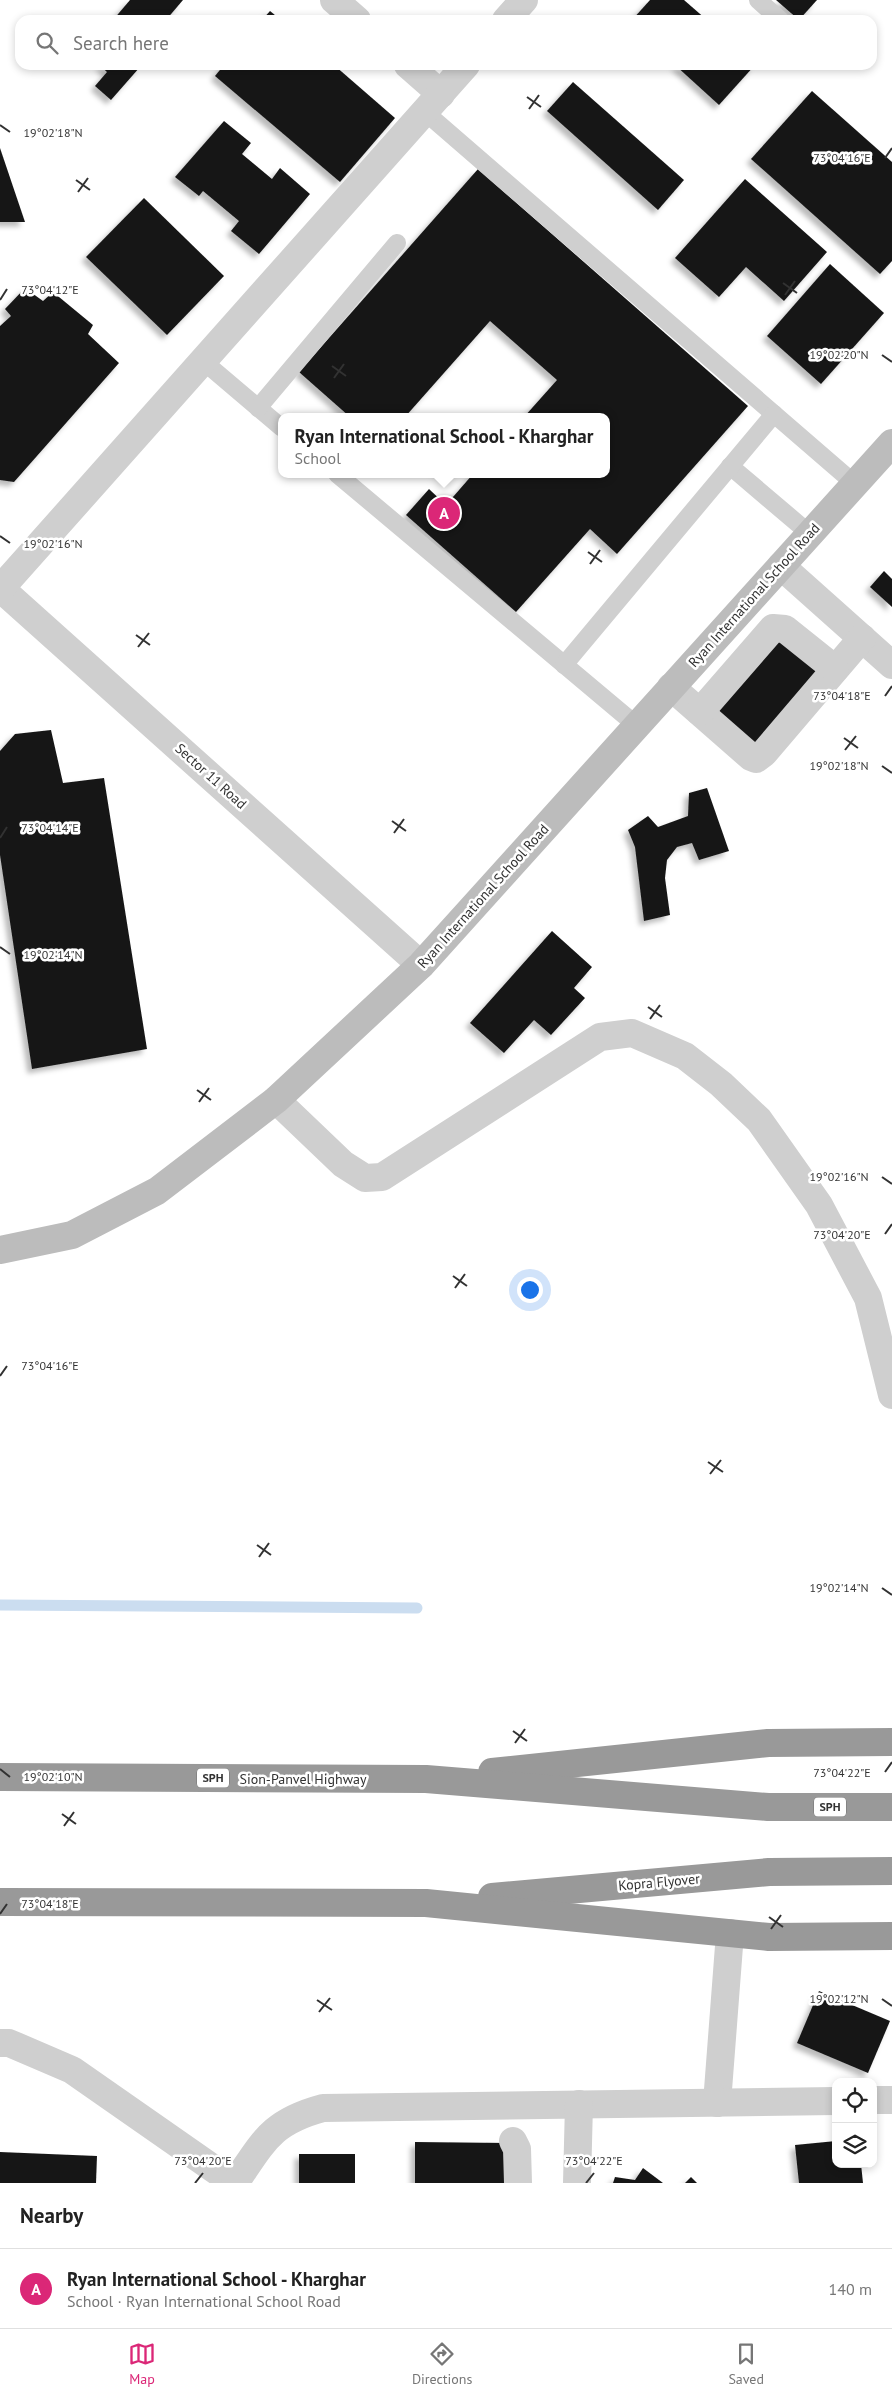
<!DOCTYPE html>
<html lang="en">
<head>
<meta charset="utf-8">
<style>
  :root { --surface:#fff; --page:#f6f6f6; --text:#222; --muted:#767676; --line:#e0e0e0; --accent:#db2777 }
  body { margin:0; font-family:"PT Sans",sans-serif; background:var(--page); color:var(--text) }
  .controls { position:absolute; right:15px; bottom:15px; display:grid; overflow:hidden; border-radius:10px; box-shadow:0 2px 8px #0003 }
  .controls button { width:45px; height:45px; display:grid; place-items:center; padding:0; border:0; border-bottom:1px solid var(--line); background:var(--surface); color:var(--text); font:25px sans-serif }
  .you { position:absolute; left:529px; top:1289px; width:18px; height:18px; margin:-12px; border:4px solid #fff; border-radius:50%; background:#1a73e8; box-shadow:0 0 0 8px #1a73e833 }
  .badge { display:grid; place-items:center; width:32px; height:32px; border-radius:50%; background:var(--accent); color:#fff; font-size:16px; font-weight:700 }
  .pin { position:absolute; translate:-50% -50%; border:2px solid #fff; box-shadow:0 1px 5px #0006 }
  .popup { position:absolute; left:278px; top:413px; width:332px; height:65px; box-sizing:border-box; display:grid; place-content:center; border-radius:10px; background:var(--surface); filter:drop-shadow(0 1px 4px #0005); font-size:16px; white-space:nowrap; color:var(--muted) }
  .popup b { font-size:19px; color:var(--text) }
  .popup::after { content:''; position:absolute; left:50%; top:100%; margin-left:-10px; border:10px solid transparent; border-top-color:var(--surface) }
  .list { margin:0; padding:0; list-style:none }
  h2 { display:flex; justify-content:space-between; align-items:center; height:65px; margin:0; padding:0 20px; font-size:21px }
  h2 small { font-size:16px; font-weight:400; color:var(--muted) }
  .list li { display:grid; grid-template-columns:32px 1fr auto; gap:15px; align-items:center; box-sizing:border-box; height:80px; padding:0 20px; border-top:1px solid var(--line) }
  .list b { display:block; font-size:19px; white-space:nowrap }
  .list p { margin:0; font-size:16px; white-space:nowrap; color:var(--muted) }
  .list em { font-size:16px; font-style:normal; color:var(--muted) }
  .icon { flex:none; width:28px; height:28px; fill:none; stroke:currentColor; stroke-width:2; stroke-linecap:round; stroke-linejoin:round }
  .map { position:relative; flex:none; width:892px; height:2183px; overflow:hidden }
  .search { position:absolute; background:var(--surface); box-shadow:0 2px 8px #0003; left:15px; right:15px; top:15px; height:55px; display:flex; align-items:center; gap:12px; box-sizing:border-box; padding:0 18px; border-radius:15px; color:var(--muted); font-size:19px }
  .sheet { height:145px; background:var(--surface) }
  nav { display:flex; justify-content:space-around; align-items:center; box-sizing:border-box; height:70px; border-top:1px solid var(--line); background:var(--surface); font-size:14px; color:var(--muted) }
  nav a { display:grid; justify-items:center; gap:2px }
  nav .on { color:var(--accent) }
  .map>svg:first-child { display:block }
</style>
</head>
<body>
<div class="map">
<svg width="892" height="2183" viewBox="0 0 892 2183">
  <defs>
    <filter id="shadow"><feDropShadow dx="-4.5" dy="4.5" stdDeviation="2.5" flood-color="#0004"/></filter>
  </defs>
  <rect width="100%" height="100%" fill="#fff"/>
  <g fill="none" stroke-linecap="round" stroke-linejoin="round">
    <!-- stream -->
    <polyline stroke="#cbddf0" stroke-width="11" points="0,1605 417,1608"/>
  </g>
  <!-- building -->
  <g fill="#191919" filter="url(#shadow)">
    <polygon points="130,0 183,0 166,20 113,20"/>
    <polygon points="650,0 684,0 707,20 632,20"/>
    <polygon points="776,0 817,0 799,20"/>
    <polygon points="270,11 281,20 262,20"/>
    <polygon points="99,65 137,65 140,67 111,100 95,86 107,72"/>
    <polygon points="224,65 334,65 395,118 340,182 215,76"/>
    <polygon points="675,65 755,65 719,105"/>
    <polygon points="573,82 684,180 658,210 547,111"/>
    <polygon points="812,91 892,162 892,261 880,274 751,159"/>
    <polygon points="224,121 251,143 242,154 272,179 280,168 310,194 259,254 231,231 239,221 203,191 199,196 175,177"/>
    <polygon points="0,149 0,148 25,222 0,222"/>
    <polygon points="478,169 748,406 617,554 590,529 516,612 406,515 429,489 446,505 473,474 606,474 606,417 524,417 557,380 490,321 405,417 350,417 299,372"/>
    <polygon points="745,179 827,252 784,301 746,267 719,297 675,258"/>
    <polygon points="144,198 224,276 167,335 86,257"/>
    <polygon points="830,264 884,313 821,384 767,336"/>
    <polygon points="25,288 43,301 53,292 93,325 88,334 119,363 14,482 0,480 0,326 11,316 5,309"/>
    <polygon points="884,571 892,579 892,607 870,587"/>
    <polygon points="773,635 826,667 755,756 705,713"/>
    <polygon points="51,730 63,783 104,778 147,1049 32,1069 0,855 0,751 15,734"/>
    <polygon points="707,788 729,851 699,860 692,843 677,847 667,860 665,878 670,915 644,921 635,847 628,830 648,816 658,827 688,816 689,793"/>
    <polygon points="552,931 592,967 574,988 585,998 551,1035 534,1020 504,1053 470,1023"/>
    <polygon points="819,1991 890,2021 868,2073 797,2043"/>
    <polygon points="836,2141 836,2164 861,2164 863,2183 799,2183 795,2145"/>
    <polygon points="415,2142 508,2143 515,2183 415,2183"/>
    <polygon points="0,2152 97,2156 96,2183 0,2183"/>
    <rect x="299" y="2154" width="56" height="29"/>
    <polygon points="643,2168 663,2183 613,2183 615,2177 635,2180"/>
    <polygon points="691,2177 697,2183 685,2183"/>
  </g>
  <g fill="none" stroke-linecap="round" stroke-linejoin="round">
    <!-- lane -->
    <g stroke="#cfcfcf" stroke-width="18">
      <polyline points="758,0 780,20"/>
      <polyline points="425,112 855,484"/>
      <polyline points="203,361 282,428"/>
      <polyline points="258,408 397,243"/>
      <polyline points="730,466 810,534"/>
      <polyline points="337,474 636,725"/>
      <polyline points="564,665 774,414"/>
    </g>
    <!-- street -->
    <g stroke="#cfcfcf" stroke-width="28">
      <polyline points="334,0 357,20"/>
      <polyline points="506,20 524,0"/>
      <polyline points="408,65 441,94"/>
      <polyline points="781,566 892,665"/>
      <polyline points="0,588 421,965"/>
      <polyline points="1,588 466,65"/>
      <polyline points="671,687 751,757 756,759 764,753 862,638"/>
      <polyline points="700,712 773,628 785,629 835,669"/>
      <polyline points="276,1100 343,1164 365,1178 382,1177 600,1037 632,1033 685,1056 721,1084 759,1120 819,1205 868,1298 892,1395"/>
      <polyline points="0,2043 9,2043 72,2070 234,2183"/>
      <polyline points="873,2100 892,2100"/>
      <polyline points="717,2103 730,1933"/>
      <polyline points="513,2141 517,2149 518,2183"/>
      <path d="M235,2183C264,2141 271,2122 323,2108L836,2101"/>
      <polyline points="577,2183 579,2104"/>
    </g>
    <!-- secondary -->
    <polyline stroke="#bcbcbc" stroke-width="28" points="0,1250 72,1235 157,1191 276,1100 421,965 892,443"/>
    <!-- highway -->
    <g stroke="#999" stroke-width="28">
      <polyline points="492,1772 768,1743 892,1742"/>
      <polyline points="0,1777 426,1779 768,1807 892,1807"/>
      <polyline points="492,1897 769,1872 892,1871"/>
      <polyline points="0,1902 426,1903 769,1937 892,1936"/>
    </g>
  </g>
  <!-- ticks -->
  <path fill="none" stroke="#323232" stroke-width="2" d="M527,97L541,107M529,109L539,95M0,125L10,132M885,158L892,148M76,180L90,190M78,192L88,178M783,283L797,293M785,295L795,281M0,300L7,289M882,355L892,362M332,366L346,376M334,378L344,364M0,536L10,543M588,552L602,562M590,564L600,550M136,635L150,645M138,647L149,633M885,696L892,686M844,738L858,748M845,750L856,736M882,766L892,773M392,821L406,831M394,833L404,819M0,838L7,827M0,947L10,954M648,1007L662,1017M650,1019L660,1005M197,1090L211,1100M199,1102L209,1088M882,1177L892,1184M885,1234L892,1224M453,1276L467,1286M455,1288L465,1274M0,1376L7,1366M708,1462L723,1472M710,1474L721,1460M257,1545L271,1555M259,1557L269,1543M882,1588L892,1595M513,1731L527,1741M515,1743L525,1729M0,1769L10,1777M885,1772L892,1762M62,1814L76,1824M64,1826L74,1812M0,1914L7,1904M769,1917L783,1927M771,1929L781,1915M882,1999L892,2006M317,2000L332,2010M319,2012L330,1998M195,2183L203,2173M586,2183L594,2173"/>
  <g text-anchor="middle" stroke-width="5" stroke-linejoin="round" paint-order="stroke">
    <!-- shield labels -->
    <g fill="#fff" stroke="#707070" stroke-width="1">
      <rect x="197" y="1768.5" width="32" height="19" rx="4"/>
      <rect x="814" y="1797.5" width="32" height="19" rx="4"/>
    </g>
    <g font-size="12" font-weight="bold" fill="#323232">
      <text x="213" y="1782">SPH</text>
      <text x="830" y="1811">SPH</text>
    </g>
    <!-- street labels -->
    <g font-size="14" fill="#323232" stroke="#fff">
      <text transform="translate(754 595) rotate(-48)" y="5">Ryan International School Road</text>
      <text transform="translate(211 776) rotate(42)" y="5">Sector 11 Road</text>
      <text transform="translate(483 896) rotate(-48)" y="5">Ryan International School Road</text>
      <text x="303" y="1784">Sion-Panvel Highway</text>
      <text transform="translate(659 1882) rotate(-5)" y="5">Kopra Flyover</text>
    </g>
  </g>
  <g font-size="12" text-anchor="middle" fill="#323232" stroke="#fff" stroke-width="5" stroke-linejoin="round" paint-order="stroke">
    <text x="53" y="137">19°02'18"N</text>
    <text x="842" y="162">73°04'16"E</text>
    <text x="50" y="294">73°04'12"E</text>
    <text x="839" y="359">19°02'20"N</text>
    <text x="53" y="548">19°02'16"N</text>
    <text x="842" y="700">73°04'18"E</text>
    <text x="839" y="770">19°02'18"N</text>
    <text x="50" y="832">73°04'14"E</text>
    <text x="53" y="959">19°02'14"N</text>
    <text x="839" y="1181">19°02'16"N</text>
    <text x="842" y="1239">73°04'20"E</text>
    <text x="50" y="1370">73°04'16"E</text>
    <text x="839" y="1592">19°02'14"N</text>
    <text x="842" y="1777">73°04'22"E</text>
    <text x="53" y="1781">19°02'10"N</text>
    <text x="50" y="1908">73°04'18"E</text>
    <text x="839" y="2003">19°02'12"N</text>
    <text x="203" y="2165">73°04'20"E</text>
    <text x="594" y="2165">73°04'22"E</text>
  </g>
</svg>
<div class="controls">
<button><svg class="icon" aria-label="locate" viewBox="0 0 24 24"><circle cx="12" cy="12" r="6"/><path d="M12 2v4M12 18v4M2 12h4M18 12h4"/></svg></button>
<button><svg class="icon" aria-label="layers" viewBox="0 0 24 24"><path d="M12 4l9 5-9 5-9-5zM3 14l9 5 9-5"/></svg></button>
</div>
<div class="you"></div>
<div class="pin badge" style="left:444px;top:513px">A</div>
<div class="popup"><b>Ryan International School - Kharghar</b>School</div>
<div class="search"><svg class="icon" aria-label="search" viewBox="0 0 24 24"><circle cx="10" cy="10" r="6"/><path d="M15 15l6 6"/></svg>Search here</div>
</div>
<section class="sheet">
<h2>Nearby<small></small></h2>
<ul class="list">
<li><span class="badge">A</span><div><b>Ryan International School - Kharghar</b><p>School · Ryan International School Road</p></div><em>140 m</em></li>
</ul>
</section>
<nav>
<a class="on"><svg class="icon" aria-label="map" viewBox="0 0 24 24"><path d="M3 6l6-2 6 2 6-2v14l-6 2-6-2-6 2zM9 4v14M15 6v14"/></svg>Map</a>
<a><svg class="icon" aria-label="directions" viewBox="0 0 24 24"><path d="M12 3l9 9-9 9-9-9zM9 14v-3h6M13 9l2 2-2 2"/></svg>Directions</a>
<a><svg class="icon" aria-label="saved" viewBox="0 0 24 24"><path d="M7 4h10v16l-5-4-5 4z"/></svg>Saved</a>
</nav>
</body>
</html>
